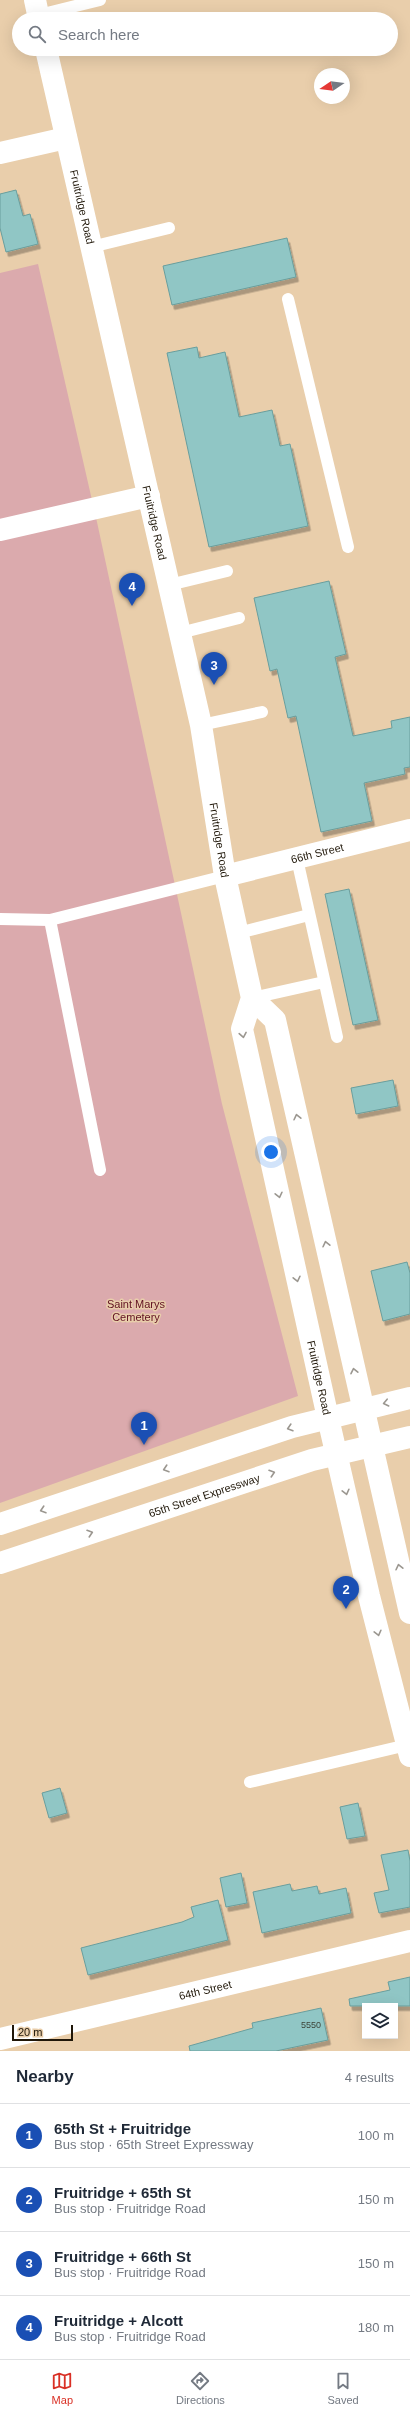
<!DOCTYPE html>
<html lang="en">
<head>
<meta charset="utf-8">
<style>
  :root { --surface:#fff; --page:#f2f2f3; --text:#1f2937; --muted:#747a83; --line:#e0e1e3; --accent:#d93025 }
  body { margin:0; font-family:Helvetica,sans-serif; background:var(--page); color:var(--text) }
  .controls { position:absolute; right:12px; bottom:12px; display:grid; overflow:hidden; border-radius:0px; box-shadow:0 4px 16px #0002 }
  .controls button { width:36px; height:36px; display:grid; place-items:center; padding:0; border:0; border-bottom:1px solid var(--line); background:var(--surface); color:var(--text); font:20px sans-serif }
  .compass { position:absolute; left:314px; top:68px; width:36px; height:36px; border-radius:50%; background:var(--surface); box-shadow:0 4px 16px #0002; rotate:257deg }
  .scale { position:absolute; left:12px; bottom:10px; width:61px; box-sizing:border-box; padding-left:4px; border:2px solid #201709; border-top:0; font-size:11px; line-height:14px; white-space:nowrap; color:#201709; -webkit-text-stroke:3px #e9ceab; paint-order:stroke }
  .you { position:absolute; left:271px; top:1152px; width:14px; height:14px; margin:-10px; border:3px solid #fff; border-radius:50%; background:#1a73e8; box-shadow:0 0 0 6px #1a73e833 }
  .badge { display:grid; place-items:center; width:26px; height:26px; border-radius:50%; background:var(--accent); color:#fff; font-size:13px; font-weight:700 }
  .pin { position:absolute; translate:-50% -33px; filter:drop-shadow(0 1px 2px #0008) }
  .pin::after { content:''; position:absolute; top:21px; width:14px; height:12px; background:inherit; clip-path:polygon(0 0,100% 0,50% 100%) }
  .list { margin:0; padding:0; list-style:none }
  h2 { display:flex; justify-content:space-between; align-items:center; height:52px; margin:0; padding:0 16px; font-size:17px }
  h2 small { font-size:13px; font-weight:400; color:var(--muted) }
  .list li { display:grid; grid-template-columns:26px 1fr auto; gap:12px; align-items:center; box-sizing:border-box; height:64px; padding:0 16px; border-top:1px solid var(--line) }
  .list b { display:block; font-size:15px; white-space:nowrap }
  .list p { margin:0; font-size:13px; white-space:nowrap; color:var(--muted) }
  .list em { font-size:13px; font-style:normal; color:var(--muted) }
  .icon { flex:none; width:22px; height:22px; fill:none; stroke:currentColor; stroke-width:2; stroke-linecap:round; stroke-linejoin:round }
  .map { position:relative; flex:none; width:410px; height:2051px; overflow:hidden }
  .search { position:absolute; background:var(--surface); box-shadow:0 4px 16px #0002; left:12px; right:12px; top:12px; height:44px; display:flex; align-items:center; gap:10px; box-sizing:border-box; padding:0 14px; border-radius:22px; color:var(--muted); font-size:15px }
  .sheet { height:308px; background:var(--surface) }
  nav { display:flex; justify-content:space-around; align-items:center; box-sizing:border-box; height:56px; border-top:1px solid var(--line); background:var(--surface); font-size:11px; color:var(--muted) }
  nav a { display:grid; justify-items:center; gap:2px }
  nav .on { color:var(--accent) }
  .map>svg:first-child { display:block }
</style>
</head>
<body>
<div class="map">
<svg width="410" height="2051" viewBox="0 0 410 2051">
  <defs>
    <filter id="shadow"><feDropShadow dx="2.5" dy="4.5" stdDeviation="0" flood-color="#0004"/></filter>
  </defs>
  <rect width="100%" height="100%" fill="#e9ceab"/>
  <!-- green -->
  <polygon fill="#dbaaad" points="38,264 97,522 222,1104 298,1396 0,1503 0,273"/>
  <!-- building -->
  <g fill="#90c6c5" stroke="#699e9d" filter="url(#shadow)">
    <polygon points="16,190 23,216 30,214 38,244 6,252 0,228 0,194"/>
    <polygon points="287,238 296,277 172,305 163,266"/>
    <polygon points="197,347 199,358 225,352 239,417 272,410 280,446 290,444 308,526 209,547 167,353"/>
    <polygon points="329,581 346,654 335,657 353,736 392,728 391,721 410,717 410,767 404,768 405,774 364,783 372,821 321,832 296,716 288,718 277,669 270,671 254,598"/>
    <polygon points="349,889 378,1020 353,1025 325,894"/>
    <polygon points="393,1080 398,1106 356,1114 351,1088"/>
    <polygon points="407,1262 410,1273 410,1314 383,1321 371,1271"/>
    <polygon points="60,1788 67,1813 49,1818 42,1793"/>
    <polygon points="358,1803 365,1836 347,1839 340,1807"/>
    <polygon points="408,1850 410,1861 410,1907 379,1913 374,1893 389,1890 381,1855"/>
    <polygon points="241,1873 247,1903 226,1907 220,1878"/>
    <polygon points="290,1884 292,1891 317,1886 319,1894 346,1888 351,1913 262,1933 253,1892"/>
    <polygon points="218,1900 228,1940 88,1975 81,1948 182,1922 194,1917 191,1907"/>
    <polygon points="410,1977 410,2006 350,2006 349,1999 390,1990 388,1982"/>
    <polygon points="321,2008 328,2040 276,2051 190,2051 189,2046 253,2028 252,2023"/>
  </g>
  <g fill="none" stroke-linecap="round" stroke-linejoin="round">
    <!-- service -->
    <g stroke="#fff" stroke-width="12">
      <polyline points="39,15 100,0"/>
      <polyline points="91,247 169,228"/>
      <polyline points="288,299 348,547"/>
      <polyline points="169,585 227,571"/>
      <polyline points="180,633 239,618"/>
      <polyline points="201,725 262,712"/>
      <polyline points="297,859 337,1037"/>
      <polyline points="0,919 50,920 225,876"/>
      <polyline points="50,920 100,1170"/>
      <polyline points="238,933 309,915"/>
      <polyline points="252,998 324,982"/>
      <polyline points="250,1782 407,1745"/>
    </g>
    <!-- minor -->
    <g stroke="#fff" stroke-width="22">
      <polyline points="0,153 66,138"/>
      <polyline points="0,530 149,496"/>
      <path id="s1" d="M225,876L410,830"/>
      <path id="s2" d="M0,2039L410,1941"/>
    </g>
    <!-- secondary -->
    <g stroke="#fff" stroke-width="22">
      <polyline points="35,0 39,19"/>
      <path id="s3" d="M46,49L201,725L225,876L252,998L242,1029L328,1418L369,1596L410,1756"/>
      <polyline points="252,998 275,1020 410,1613"/>
      <polyline points="0,1524 292,1427 410,1398"/>
      <path id="s4" d="M0,1563L312,1460L410,1437"/>
    </g>
  </g>
  <!-- one-way arrows -->
  <defs><path id="oneway-chevron" d="M-2-3.5L2.5 0L-2 3.5" fill="none" stroke-width="1.6" stroke-linecap="round" stroke-linejoin="round"/></defs>
  <g stroke="#9b9790">
    <use href="#oneway-chevron" transform="translate(243 1035) rotate(80)"/>
    <use href="#oneway-chevron" transform="translate(297 1117) rotate(-103)"/>
    <use href="#oneway-chevron" transform="translate(279 1195) rotate(77)"/>
    <use href="#oneway-chevron" transform="translate(326 1244) rotate(-103)"/>
    <use href="#oneway-chevron" transform="translate(297 1279) rotate(77)"/>
    <use href="#oneway-chevron" transform="translate(354 1371) rotate(-102)"/>
    <use href="#oneway-chevron" transform="translate(386 1403) rotate(167)"/>
    <use href="#oneway-chevron" transform="translate(290 1428) rotate(163)"/>
    <use href="#oneway-chevron" transform="translate(166 1469) rotate(162)"/>
    <use href="#oneway-chevron" transform="translate(272 1473) rotate(-18)"/>
    <use href="#oneway-chevron" transform="translate(346 1492) rotate(76)"/>
    <use href="#oneway-chevron" transform="translate(43 1510) rotate(162)"/>
    <use href="#oneway-chevron" transform="translate(90 1533) rotate(-18)"/>
    <use href="#oneway-chevron" transform="translate(399 1567) rotate(-103)"/>
    <use href="#oneway-chevron" transform="translate(378 1633) rotate(76)"/>
  </g>
  <g text-anchor="middle" stroke-width="3" stroke-linejoin="round" paint-order="stroke">
    <!-- number labels -->
    <g font-size="9" fill="#3c4338">
      <text x="311" y="2028">5550</text>
    </g>
    <!-- street labels -->
    <g font-size="11" fill="#201709" stroke="#e9ceab">
      <text dy="4" stroke="none"><textPath href="#s3" startOffset="162">Fruitridge Road</textPath></text>
      <text dy="4" stroke="none"><textPath href="#s3" startOffset="486">Fruitridge Road</textPath></text>
      <text dy="4" stroke="none"><textPath href="#s3" startOffset="810">Fruitridge Road</textPath></text>
      <text dy="4" stroke="none"><textPath href="#s1" startOffset="95">66th Street</textPath></text>
      <text dy="4" stroke="none"><textPath href="#s3" startOffset="1361">Fruitridge Road</textPath></text>
      <text dy="4" stroke="none"><textPath href="#s4" startOffset="215">65th Street Expressway</textPath></text>
      <text dy="4" stroke="none"><textPath href="#s2" startOffset="211">64th Street</textPath></text>
    </g>
    <!-- park labels -->
    <g font-size="11" fill="#601021" stroke="#e9ceab">
      <text x="136" y="1308">Saint Marys<tspan x="136" dy="13">Cemetery</tspan></text>
    </g>
  </g>
</svg>
<div class="controls">
<button><svg class="icon" aria-label="layers" viewBox="0 0 24 24"><path d="M12 4l9 5-9 5-9-5zM3 14l9 5 9-5"/></svg></button>
</div>
<svg class="compass" viewBox="-18 -18 36 36"><path d="M0-13l5 13h-10z" fill="#e53935"/><path d="M0 13l5-13h-10z" fill="#747a83"/></svg>
<div class="scale">20 m</div>
<div class="you"></div>
<div class="pin badge" style="left:144px;top:1445px;background:#1a4fb4">1</div>
<div class="pin badge" style="left:346px;top:1609px;background:#1a4fb4">2</div>
<div class="pin badge" style="left:214px;top:685px;background:#1a4fb4">3</div>
<div class="pin badge" style="left:132px;top:606px;background:#1a4fb4">4</div>
<div class="search"><svg class="icon" aria-label="search" viewBox="0 0 24 24"><circle cx="10" cy="10" r="6"/><path d="M15 15l6 6"/></svg>Search here</div>
</div>
<section class="sheet">
<h2>Nearby<small>4 results</small></h2>
<ul class="list">
<li><span class="badge" style="background:#1a4fb4">1</span><div><b>65th St + Fruitridge</b><p>Bus stop · 65th Street Expressway</p></div><em>100 m</em></li>
<li><span class="badge" style="background:#1a4fb4">2</span><div><b>Fruitridge + 65th St</b><p>Bus stop · Fruitridge Road</p></div><em>150 m</em></li>
<li><span class="badge" style="background:#1a4fb4">3</span><div><b>Fruitridge + 66th St</b><p>Bus stop · Fruitridge Road</p></div><em>150 m</em></li>
<li><span class="badge" style="background:#1a4fb4">4</span><div><b>Fruitridge + Alcott</b><p>Bus stop · Fruitridge Road</p></div><em>180 m</em></li>
</ul>
</section>
<nav>
<a class="on"><svg class="icon" aria-label="map" viewBox="0 0 24 24"><path d="M3 6l6-2 6 2 6-2v14l-6 2-6-2-6 2zM9 4v14M15 6v14"/></svg>Map</a>
<a><svg class="icon" aria-label="directions" viewBox="0 0 24 24"><path d="M12 3l9 9-9 9-9-9zM9 14v-3h6M13 9l2 2-2 2"/></svg>Directions</a>
<a><svg class="icon" aria-label="saved" viewBox="0 0 24 24"><path d="M7 4h10v16l-5-4-5 4z"/></svg>Saved</a>
</nav>
</body>
</html>
